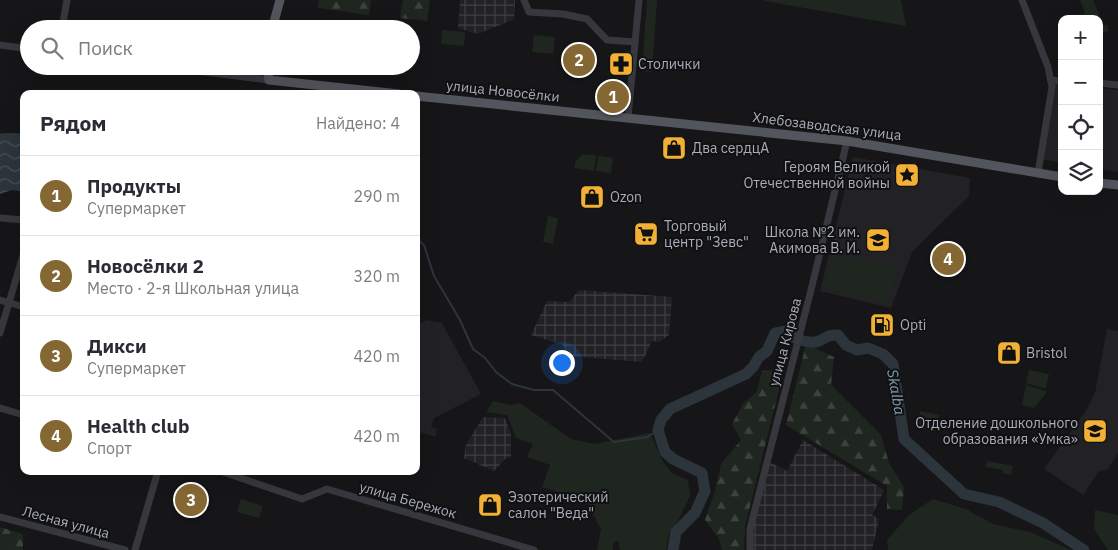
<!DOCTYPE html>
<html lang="ru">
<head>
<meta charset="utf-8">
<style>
  :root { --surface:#fff; --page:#f2f2f3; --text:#2b2b33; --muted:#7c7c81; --line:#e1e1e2; --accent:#856733 }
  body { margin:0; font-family:"IBM Plex Sans",sans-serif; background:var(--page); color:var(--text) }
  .controls { position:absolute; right:15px; top:15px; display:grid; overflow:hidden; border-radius:10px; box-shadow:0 5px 20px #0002 }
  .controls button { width:45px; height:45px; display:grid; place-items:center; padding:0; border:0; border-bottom:1px solid var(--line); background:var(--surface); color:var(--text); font:25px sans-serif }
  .you { position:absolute; left:561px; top:362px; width:18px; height:18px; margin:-12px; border:4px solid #fff; border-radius:50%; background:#1a73e8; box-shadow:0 0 0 8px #1a73e833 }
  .badge { display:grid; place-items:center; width:32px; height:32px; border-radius:50%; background:var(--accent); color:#fff; font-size:16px; font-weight:700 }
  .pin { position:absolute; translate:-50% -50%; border:2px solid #fff; box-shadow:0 1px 5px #0006 }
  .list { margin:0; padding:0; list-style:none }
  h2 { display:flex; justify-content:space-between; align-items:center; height:65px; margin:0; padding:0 20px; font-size:21px }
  h2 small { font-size:16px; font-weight:400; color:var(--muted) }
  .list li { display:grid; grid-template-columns:32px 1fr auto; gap:15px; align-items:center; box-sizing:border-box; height:80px; padding:0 20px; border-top:1px solid var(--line) }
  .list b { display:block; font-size:19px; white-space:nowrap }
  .list p { margin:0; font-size:16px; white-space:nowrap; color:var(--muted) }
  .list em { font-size:16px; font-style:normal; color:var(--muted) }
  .icon { flex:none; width:28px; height:28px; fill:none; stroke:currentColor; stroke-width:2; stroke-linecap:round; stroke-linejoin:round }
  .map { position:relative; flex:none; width:1118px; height:550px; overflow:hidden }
  .search { position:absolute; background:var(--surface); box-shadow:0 5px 20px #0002; left:20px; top:20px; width:400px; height:55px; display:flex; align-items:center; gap:12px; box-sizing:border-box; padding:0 18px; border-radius:28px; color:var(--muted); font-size:19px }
  .panel { position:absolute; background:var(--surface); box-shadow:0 5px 20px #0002; left:20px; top:90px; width:400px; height:385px; border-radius:10px }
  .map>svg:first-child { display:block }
</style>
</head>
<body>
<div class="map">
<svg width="1118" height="550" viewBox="0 0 1118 550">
  <defs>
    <pattern id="industrial-grid" width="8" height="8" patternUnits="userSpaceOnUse" patternTransform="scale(1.25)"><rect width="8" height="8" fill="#222225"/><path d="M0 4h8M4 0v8" fill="none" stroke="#3f3f43"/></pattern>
    <pattern id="forest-firs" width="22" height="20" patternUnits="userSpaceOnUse" patternTransform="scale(1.25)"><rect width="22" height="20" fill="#1e261f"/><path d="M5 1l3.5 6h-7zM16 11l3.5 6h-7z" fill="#3c433d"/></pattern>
    <pattern id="water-waves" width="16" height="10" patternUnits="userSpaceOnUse" patternTransform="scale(1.25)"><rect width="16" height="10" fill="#2c353c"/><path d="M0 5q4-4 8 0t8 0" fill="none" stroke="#485056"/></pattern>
  </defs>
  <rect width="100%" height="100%" fill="#161618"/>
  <!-- built -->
  <g fill="#222225">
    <polygon points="1055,82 1062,83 1062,163 1042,159"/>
    <polygon points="1099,88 1118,90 1118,172 1099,169"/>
    <polygon points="853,157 970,178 969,196 912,252 891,308 820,291"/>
    <polygon points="426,320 442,323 481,394 434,418 431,427 437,429 436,437 416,431 416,325"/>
    <polygon points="1107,329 1118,331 1118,453 1107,470 1099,471 1083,495 1044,469 1087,409 1095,393"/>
  </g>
  <!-- industrial -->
  <g fill="url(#industrial-grid)">
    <polygon points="460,0 515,0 514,19 478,34 458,28"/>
    <polygon points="579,290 672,297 669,335 659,342 652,341 642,362 568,356 563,345 531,335 547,301 569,302"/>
    <polygon points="483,417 505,418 511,433 511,458 506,458 494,471 464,458 466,445"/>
    <polygon points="803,440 884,490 872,515 879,519 872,550 752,550 752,530 768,461 787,471"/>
  </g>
  <!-- green -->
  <g fill="#1e261f">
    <polygon points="647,0 657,0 652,72 642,71"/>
    <polygon points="765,0 901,0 906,26 765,1"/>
    <polygon points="1080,0 1093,0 1104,26 1107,25 1109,31 1099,33 1099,19 1081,19 1080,15 1085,13"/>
    <polygon points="442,30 465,32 464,46 441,44"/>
    <polygon points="534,35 555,37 553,54 532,52"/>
    <polygon points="582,154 596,155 594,171 575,168 575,163"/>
    <polygon points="598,156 613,158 611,173 596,171"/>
    <polygon points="548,216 558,218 553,244 543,242"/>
    <polygon points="833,254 897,268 888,302 824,288"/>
    <polygon points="1029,370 1049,374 1046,389 1026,383"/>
    <polygon points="1026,385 1046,391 1045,395 1034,408 1022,405"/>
    <polygon points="493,401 511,405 520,403 571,439 595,444 650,433 663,462 672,473 688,480 690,496 679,519 669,534 666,550 620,550 618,541 613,543 613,550 597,550 601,529 586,501 542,487 550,465 527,457 533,444 516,438 507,415 486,412"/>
    <polygon points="920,411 939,415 936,431 917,427"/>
    <polygon points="987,461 1013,466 1011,475 1002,473 1003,470 985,467"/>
    <polygon points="241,499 263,506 259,518 237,512"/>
    <polygon points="933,499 966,509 993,524 1030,532 1071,550 888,550 887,540 909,515"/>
    <polygon points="1095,510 1118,515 1118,550 1108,550 1094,529"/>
  </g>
  <!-- forest -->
  <g fill="url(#forest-firs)">
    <polygon points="319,0 371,0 369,15 318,8"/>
    <polygon points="403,0 430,0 427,21 400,18"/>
    <polygon points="806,344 834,357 831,385 881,435 889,463 904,487 902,510 887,509 887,486 786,425"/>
    <polygon points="784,369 745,527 744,550 722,550 719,539 705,520 715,491 721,464 741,440 732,424 743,404 757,391 762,371"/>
    <polygon points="0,527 23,534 23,550 0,550"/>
  </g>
  <!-- water -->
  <polygon fill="url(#water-waves)" points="3,133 24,134 24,192 12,190 0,194 0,134"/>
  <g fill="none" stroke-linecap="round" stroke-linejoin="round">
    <!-- stream -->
    <polyline stroke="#2c353c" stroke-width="2" points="416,238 424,245 434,276 460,320 473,349 485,358 497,373 512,384 534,390 553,390 614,442 648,437 658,430"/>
    <!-- river -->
    <path stroke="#2c353c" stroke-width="11" d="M673,550L676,532L695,513L705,491L702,473L673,459L665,452L658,430L661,420L670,409L746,374L753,367L759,357L767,351L775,333L784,331C792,338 808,345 819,341C828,337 827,335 838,335L846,345L857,350L868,348L883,354L893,364L904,439L964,494L999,502L1043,523L1084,550"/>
    <!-- minor -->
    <g stroke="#37383d" stroke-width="7">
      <polyline points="524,0 529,12 563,14 587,19 607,40 635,42"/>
      <polyline points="1022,0 1048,67 1052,87 1038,173"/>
      <polyline points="62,29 67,0"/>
      <polyline points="0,45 29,49"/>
      <polyline points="157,66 269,80"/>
      <polyline points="1051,80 1062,81"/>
      <polyline points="1099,83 1118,85"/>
      <polyline points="628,118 639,0"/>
      <polyline points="0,218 24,220"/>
      <polyline points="0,300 24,307"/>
      <polyline points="0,333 24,252"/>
      <polyline points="0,408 24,415"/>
      <polyline points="220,471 302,499 327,489 534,550"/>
      <polyline points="0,517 125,550"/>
      <polyline points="135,550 158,471"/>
      <polyline points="750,550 750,529 811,290 847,141"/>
    </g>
    <!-- major -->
    <g stroke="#53555c" stroke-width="9">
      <polyline points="272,29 280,0"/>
      <polyline points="267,66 269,80 399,94"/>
      <polyline points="416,96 847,141 1062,177"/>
      <polyline points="1099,183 1118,185"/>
    </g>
  </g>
  <!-- icons -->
  <defs>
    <symbol id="pharmacy-square" viewBox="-11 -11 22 22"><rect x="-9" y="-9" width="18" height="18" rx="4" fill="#f2b134" stroke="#111113"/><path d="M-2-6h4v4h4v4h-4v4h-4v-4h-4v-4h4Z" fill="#111"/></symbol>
    <symbol id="shop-square" viewBox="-11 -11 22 22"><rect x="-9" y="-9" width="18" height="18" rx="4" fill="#f2b134" stroke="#111113"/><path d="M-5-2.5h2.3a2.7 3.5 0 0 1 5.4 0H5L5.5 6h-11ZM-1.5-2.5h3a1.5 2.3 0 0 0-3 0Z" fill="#111"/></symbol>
    <symbol id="sight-square" viewBox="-11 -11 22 22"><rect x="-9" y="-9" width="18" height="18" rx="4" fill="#f2b134" stroke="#111113"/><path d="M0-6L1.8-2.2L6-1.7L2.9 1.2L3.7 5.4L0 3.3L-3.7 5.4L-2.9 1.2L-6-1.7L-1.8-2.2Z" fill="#111"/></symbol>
    <symbol id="supermarket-square" viewBox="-11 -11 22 22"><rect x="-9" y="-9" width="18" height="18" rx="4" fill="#f2b134" stroke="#111113"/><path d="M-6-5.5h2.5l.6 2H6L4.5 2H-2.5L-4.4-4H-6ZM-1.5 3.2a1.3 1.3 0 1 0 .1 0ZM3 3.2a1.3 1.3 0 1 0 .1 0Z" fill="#111"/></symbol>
    <symbol id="school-square" viewBox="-11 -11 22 22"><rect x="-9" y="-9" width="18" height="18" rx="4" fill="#f2b134" stroke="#111113"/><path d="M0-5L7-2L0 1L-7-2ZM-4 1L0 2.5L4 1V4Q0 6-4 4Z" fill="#111"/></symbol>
    <symbol id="fuel-square" viewBox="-11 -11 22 22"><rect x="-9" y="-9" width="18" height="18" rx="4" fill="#f2b134" stroke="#111113"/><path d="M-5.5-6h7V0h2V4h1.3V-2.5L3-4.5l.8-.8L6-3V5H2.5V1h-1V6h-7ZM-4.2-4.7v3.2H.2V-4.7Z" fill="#111"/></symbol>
  </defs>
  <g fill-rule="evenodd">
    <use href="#pharmacy-square" x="607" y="50" width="28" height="28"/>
    <use href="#shop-square" x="660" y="134" width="28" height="28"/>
    <use href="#sight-square" x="893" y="161" width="28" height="28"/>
    <use href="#shop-square" x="578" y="183" width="28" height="28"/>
    <use href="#supermarket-square" x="632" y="220" width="28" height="28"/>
    <use href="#school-square" x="864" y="226" width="28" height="28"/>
    <use href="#fuel-square" x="868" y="311" width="28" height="28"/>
    <use href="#shop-square" x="995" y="339" width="28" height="28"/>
    <use href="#school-square" x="1081" y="417" width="28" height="28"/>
    <use href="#shop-square" x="476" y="491" width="28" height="28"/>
  </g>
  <g text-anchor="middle" stroke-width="4" stroke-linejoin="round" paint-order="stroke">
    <!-- poi labels -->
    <g font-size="14" fill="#a8adb8" stroke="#111113" text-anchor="start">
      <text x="638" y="69">Столички</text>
      <text x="692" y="153">Два сердцА</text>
      <text x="890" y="172" text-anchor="end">Героям Великой<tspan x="890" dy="16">Отечественной войны</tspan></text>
      <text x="610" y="202">Ozon</text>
      <text x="664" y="231">Торговый<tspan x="664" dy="16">центр "Зевс"</tspan></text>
      <text x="860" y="237" text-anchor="end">Школа №2 им.<tspan x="860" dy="16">Акимова В. И.</tspan></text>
      <text x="900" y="330">Opti</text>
      <text x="1026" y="358">Bristol</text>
      <text x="1078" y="428" text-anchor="end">Отделение дошкольного<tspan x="1078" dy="16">образования «Умка»</tspan></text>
      <text x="508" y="502">Эзотерический<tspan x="508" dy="16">салон "Веда"</tspan></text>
    </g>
    <!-- street labels -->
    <g font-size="14" fill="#a8adb8" stroke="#111113">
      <text transform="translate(503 91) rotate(6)" y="5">улица Новосёлки</text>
      <text transform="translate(827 126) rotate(7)" y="5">Хлебозаводская улица</text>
      <text transform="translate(785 342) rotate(-75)" y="5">улица Кирова</text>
      <text transform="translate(408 500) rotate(16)" y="5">улица Бережок</text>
      <text transform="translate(66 522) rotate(15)" y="5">Лесная улица</text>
    </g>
    <!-- water labels -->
    <g font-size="15" font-style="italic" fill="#7f9bb3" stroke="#111113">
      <text transform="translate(896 392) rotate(80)" y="5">Skalba</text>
    </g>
  </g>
</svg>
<div class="controls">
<button>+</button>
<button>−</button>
<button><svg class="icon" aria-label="locate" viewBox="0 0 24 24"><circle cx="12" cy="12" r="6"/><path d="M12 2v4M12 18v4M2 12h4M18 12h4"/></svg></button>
<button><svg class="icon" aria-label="layers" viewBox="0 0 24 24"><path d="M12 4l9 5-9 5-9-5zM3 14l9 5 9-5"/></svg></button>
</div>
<div class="you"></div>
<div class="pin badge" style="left:613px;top:97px">1</div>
<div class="pin badge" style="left:579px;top:60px">2</div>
<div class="pin badge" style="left:191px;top:500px">3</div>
<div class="pin badge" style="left:948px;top:259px">4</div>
<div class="search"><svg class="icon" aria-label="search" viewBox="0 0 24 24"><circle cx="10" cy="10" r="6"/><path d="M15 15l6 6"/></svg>Поиск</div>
<section class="panel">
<h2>Рядом<small>Найдено: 4</small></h2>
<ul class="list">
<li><span class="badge">1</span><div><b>Продукты</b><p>Супермаркет</p></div><em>290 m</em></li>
<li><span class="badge">2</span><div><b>Новосёлки 2</b><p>Место · 2-я Школьная улица</p></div><em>320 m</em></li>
<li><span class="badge">3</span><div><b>Дикси</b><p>Супермаркет</p></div><em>420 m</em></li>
<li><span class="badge">4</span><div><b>Health club</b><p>Спорт</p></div><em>420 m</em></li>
</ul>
</section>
</div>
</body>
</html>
